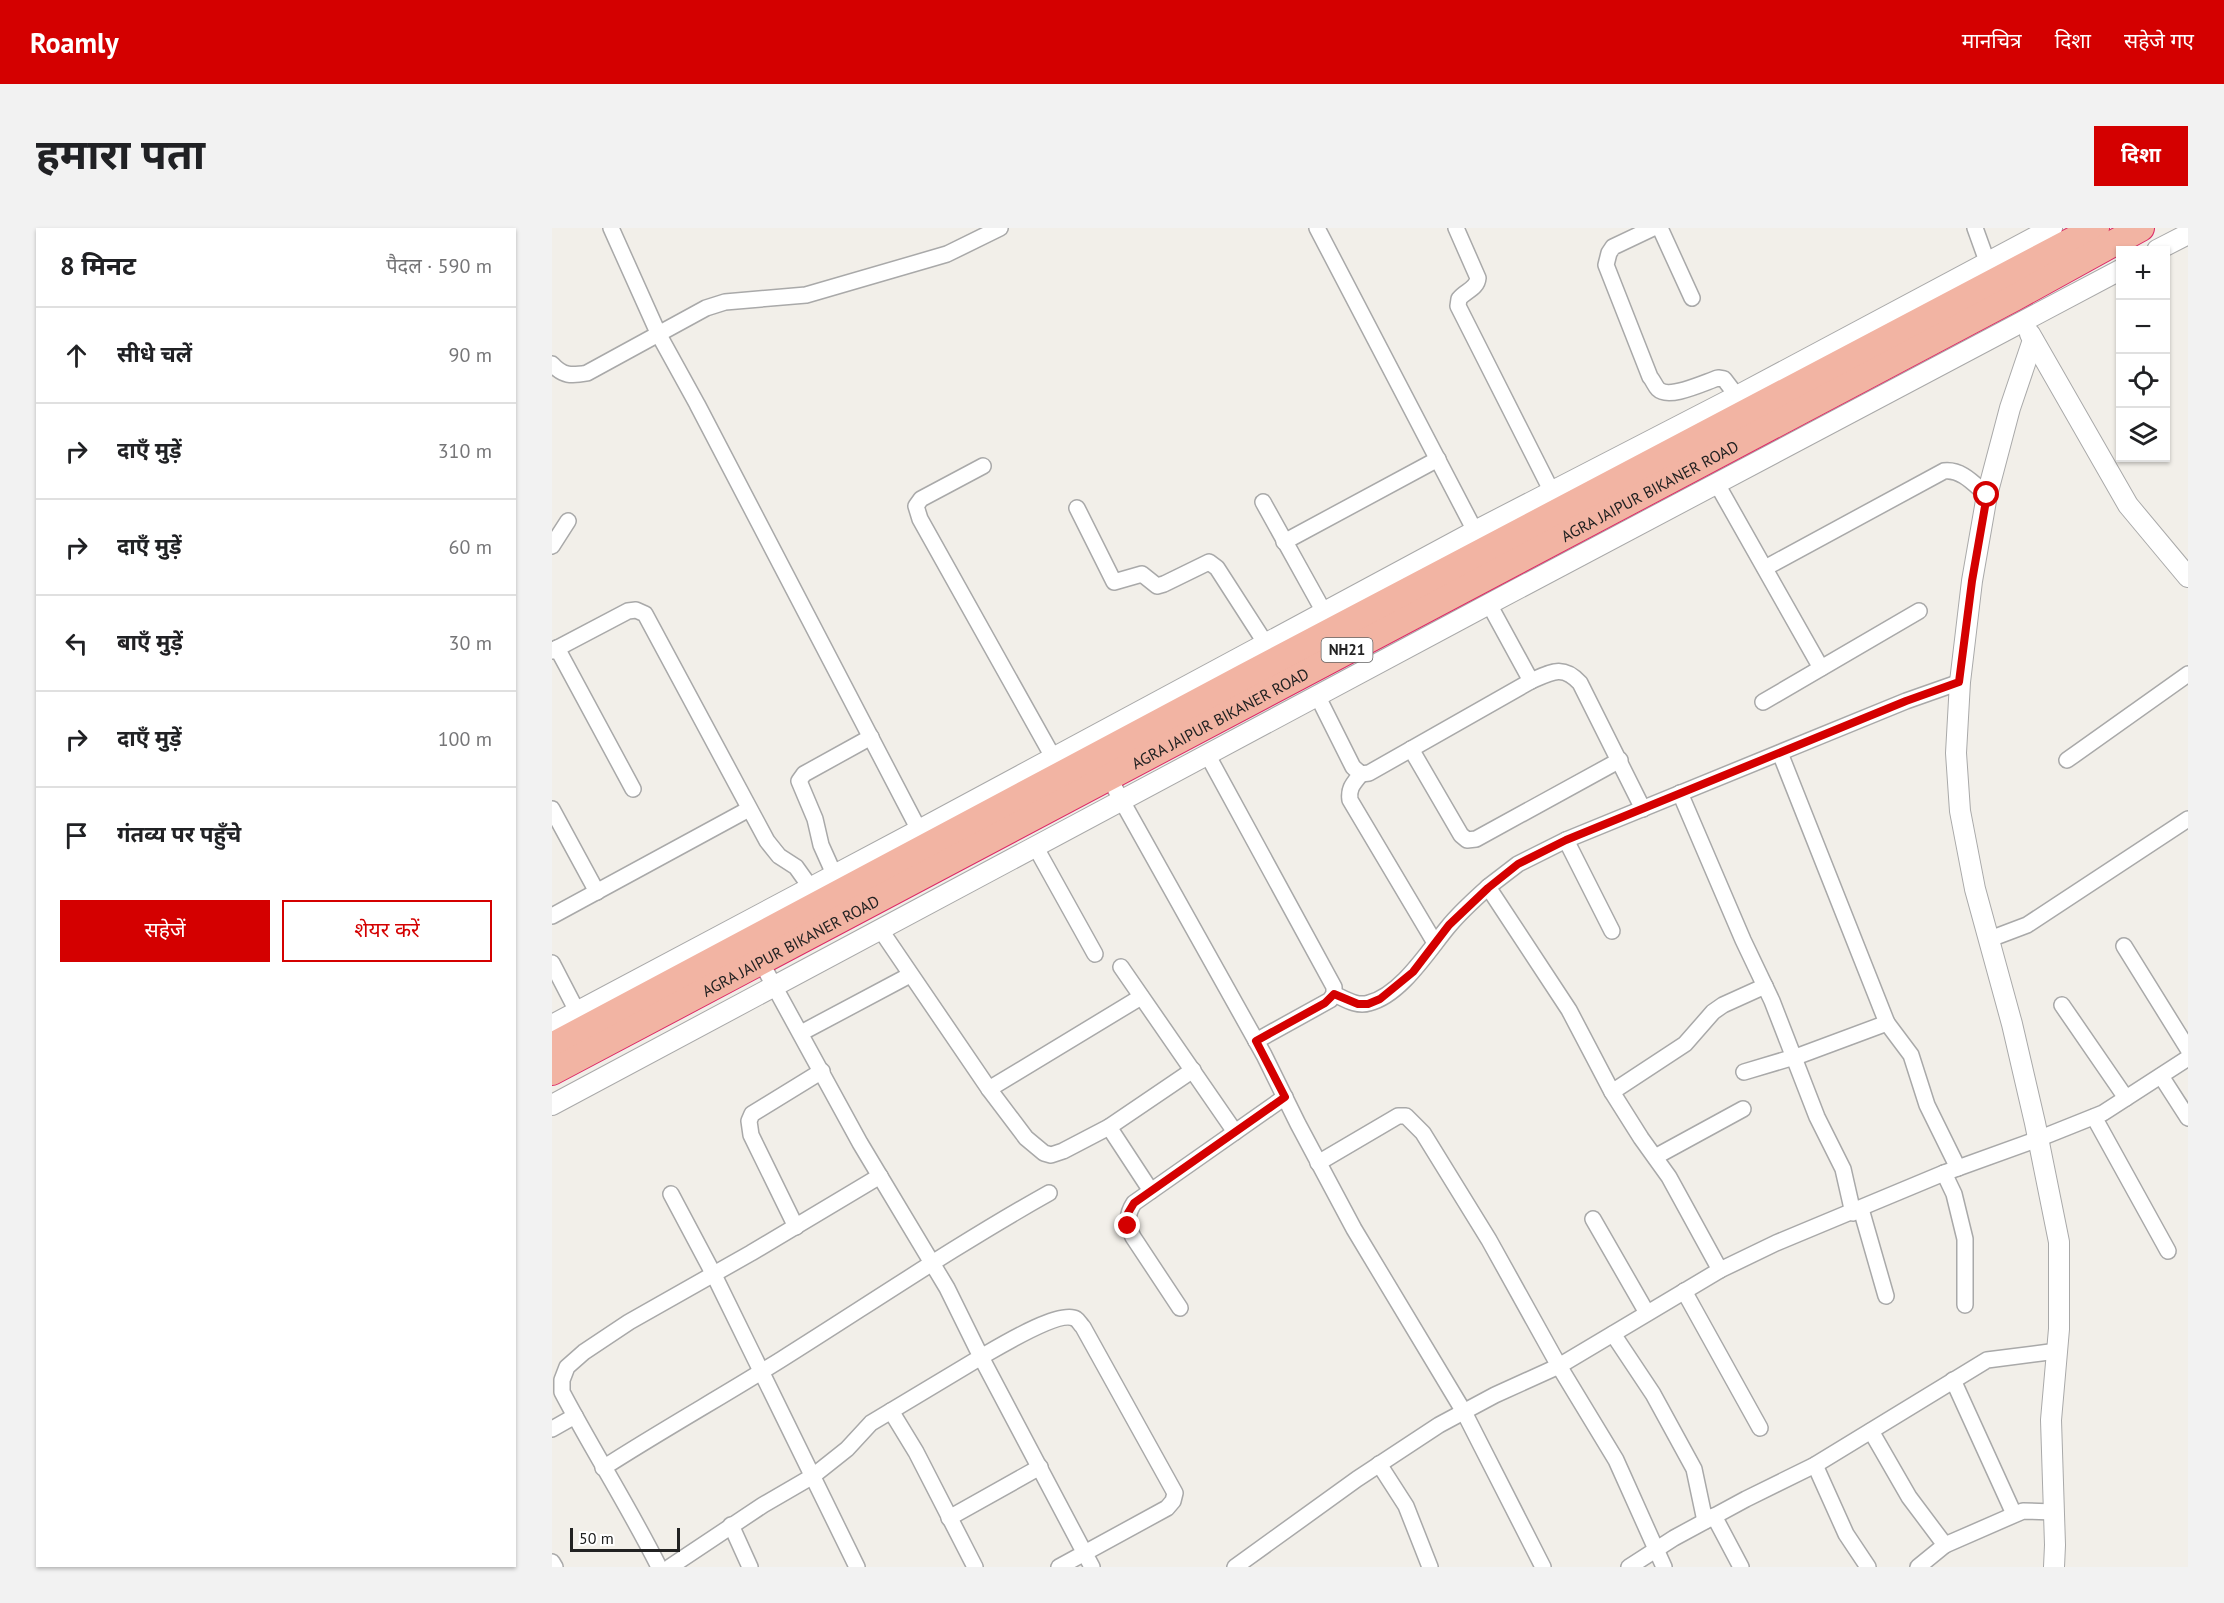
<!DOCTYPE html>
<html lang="hi">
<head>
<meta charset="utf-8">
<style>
  :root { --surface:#fff; --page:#f2f2f2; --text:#202124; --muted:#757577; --line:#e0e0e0; --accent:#d40000 }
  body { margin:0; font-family:"PT Sans","Noto Sans Devanagari",sans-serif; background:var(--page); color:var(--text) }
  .controls { position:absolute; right:18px; top:18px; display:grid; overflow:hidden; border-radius:0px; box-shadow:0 2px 4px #0004 }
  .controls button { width:54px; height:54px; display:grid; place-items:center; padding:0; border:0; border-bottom:2px solid var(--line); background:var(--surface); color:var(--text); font:30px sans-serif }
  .scale { position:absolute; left:18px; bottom:15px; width:110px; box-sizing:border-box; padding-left:6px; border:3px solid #222; border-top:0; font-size:16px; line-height:21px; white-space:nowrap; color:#222; -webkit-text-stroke:4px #fff; paint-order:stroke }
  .stop { position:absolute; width:18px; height:18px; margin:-14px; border:4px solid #d40000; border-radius:50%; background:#fff }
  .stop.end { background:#d40000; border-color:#fff; box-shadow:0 2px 6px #0008 }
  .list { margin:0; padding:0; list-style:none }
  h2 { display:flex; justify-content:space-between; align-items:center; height:78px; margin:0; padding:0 24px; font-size:26px }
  h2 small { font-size:20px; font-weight:400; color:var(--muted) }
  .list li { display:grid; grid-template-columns:39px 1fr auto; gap:18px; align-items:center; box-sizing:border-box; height:96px; padding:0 24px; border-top:2px solid var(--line) }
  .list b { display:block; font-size:22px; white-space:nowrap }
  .list em { font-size:20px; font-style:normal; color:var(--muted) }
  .actions { display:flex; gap:12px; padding:18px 24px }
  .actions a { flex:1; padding:14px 0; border:2px solid var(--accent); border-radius:0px; text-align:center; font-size:21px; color:var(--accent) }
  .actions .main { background:var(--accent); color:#fff }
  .icon { flex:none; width:33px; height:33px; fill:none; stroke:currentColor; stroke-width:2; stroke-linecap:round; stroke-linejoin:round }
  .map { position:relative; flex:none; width:1636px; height:1339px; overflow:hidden; border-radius:0px }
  header { display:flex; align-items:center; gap:36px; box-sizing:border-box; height:84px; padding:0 30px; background:var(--accent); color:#fff }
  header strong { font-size:28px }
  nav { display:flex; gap:33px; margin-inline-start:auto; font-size:21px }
  .intro { display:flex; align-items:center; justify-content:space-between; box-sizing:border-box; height:144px; padding:0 36px }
  h1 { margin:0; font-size:42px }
  .button { padding:15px 27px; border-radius:0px; background:var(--accent); color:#fff; font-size:21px; font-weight:700 }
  main { display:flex; gap:36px; padding:0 36px }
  aside { flex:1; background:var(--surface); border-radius:0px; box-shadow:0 2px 4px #0004 }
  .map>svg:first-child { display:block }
</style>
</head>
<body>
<header>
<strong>Roamly</strong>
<nav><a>मानचित्र</a><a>दिशा</a><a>सहेजे गए</a></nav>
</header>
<div class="intro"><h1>हमारा पता</h1><a class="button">दिशा</a></div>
<main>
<aside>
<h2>8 मिनट<small>पैदल · 590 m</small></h2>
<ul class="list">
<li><svg class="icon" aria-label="ahead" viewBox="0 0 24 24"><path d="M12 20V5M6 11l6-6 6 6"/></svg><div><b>सीधे चलें</b></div><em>90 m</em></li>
<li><svg class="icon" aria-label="right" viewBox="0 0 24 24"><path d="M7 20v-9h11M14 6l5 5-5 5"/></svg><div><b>दाएँ मुड़ें</b></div><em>310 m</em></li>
<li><svg class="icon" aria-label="right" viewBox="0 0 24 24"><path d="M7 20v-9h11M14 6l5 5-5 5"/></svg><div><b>दाएँ मुड़ें</b></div><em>60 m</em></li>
<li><svg class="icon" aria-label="left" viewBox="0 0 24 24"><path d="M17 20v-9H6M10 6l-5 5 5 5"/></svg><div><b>बाएँ मुड़ें</b></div><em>30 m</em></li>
<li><svg class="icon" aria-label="right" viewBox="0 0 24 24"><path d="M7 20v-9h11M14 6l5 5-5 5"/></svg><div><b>दाएँ मुड़ें</b></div><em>100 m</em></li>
<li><svg class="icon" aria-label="arrive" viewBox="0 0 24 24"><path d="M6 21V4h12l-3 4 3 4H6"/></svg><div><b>गंतव्य पर पहुँचे</b></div></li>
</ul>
<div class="actions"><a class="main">सहेजें</a><a>शेयर करें</a></div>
</aside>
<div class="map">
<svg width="1636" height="1339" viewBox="0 0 1636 1339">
  <rect width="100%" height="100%" fill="#f2efe9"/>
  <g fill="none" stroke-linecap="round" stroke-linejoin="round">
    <defs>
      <g id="minor">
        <polyline points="59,0 107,107 145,176 367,602"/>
        <polyline points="765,0 923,303"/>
        <path d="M904,0L926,50C925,61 913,63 907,71L906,78L1004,272"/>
        <path d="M1101,0L1061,19L1057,25L1054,37L1098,149C1101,152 1103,158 1106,161C1117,172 1153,154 1166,150L1172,151L1185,168"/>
        <polyline points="1108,0 1140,70"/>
        <polyline points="1423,0 1436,36"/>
        <path d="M0,136C11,148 19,148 35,145L154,80L173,74L254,67L395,26L448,0"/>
        <polyline points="431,238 369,271 364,278 368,291 501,529"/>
        <polyline points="1165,256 1269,440"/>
        <polyline points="711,274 772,384"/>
        <polyline points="525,280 562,354 590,346 605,358 612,356 657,334 665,340 714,416"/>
        <polyline points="732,314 886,231"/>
        <polyline points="0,318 16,293"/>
        <path d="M1213,340L1392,243C1410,241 1422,256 1435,267"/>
        <polyline points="937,376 979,453"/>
        <polyline points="5,420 81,561"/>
        <polyline points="0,423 76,383 84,382 93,386 215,613 227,628 244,639 259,660"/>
        <path d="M765,467L801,539L809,546L817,545L979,453C999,444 1011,436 1028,455L1091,581"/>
        <polyline points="1211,474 1367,383"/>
        <polyline points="859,521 909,607 915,612 924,611 1068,532"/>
        <polyline points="1228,525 1335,795"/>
        <polyline points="655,526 782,759 782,766 778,772 704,813"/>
        <polyline points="1515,532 1636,446"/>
        <path d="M809,546C802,555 796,560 798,572L883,715"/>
        <polyline points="556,548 712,827 746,896 802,1001 912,1184 991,1339"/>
        <polyline points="1128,565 1191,712 1220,773 1265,889 1291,941 1301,985"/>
        <polyline points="0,581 45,664"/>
        <polyline points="1014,612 1060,703"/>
        <polyline points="483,618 543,726"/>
        <polyline points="282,646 269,617 263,591 247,553 252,546 319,509"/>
        <polyline points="0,688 197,581"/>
        <polyline points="328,701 437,861 474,910 492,925 499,927 511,923 557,899 641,842"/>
        <polyline points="1438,711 1475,697 1636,591"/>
        <polyline points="1572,718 1636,821"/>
        <polyline points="0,735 29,791"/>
        <polyline points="569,739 683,904"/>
        <path d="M782,766C793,771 805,779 817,775C849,767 876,723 896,699C908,684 922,672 936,659"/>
        <polyline points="1510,777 1574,870"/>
        <polyline points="249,805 358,747"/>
        <polyline points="1192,844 1249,827 1335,795 1359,827 1375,877 1406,940"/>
        <polyline points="1609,848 1636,890"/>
        <polyline points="437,861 589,769"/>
        <polyline points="1060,864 1133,816 1161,784 1171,777 1213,758"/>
        <polyline points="1542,889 1616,1023"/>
        <polyline points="557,899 599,963"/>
        <polyline points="1103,929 1191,881"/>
        <polyline points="766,935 846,888 854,888 871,905 937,1012 1007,1138 1064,1232 1112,1339"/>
        <polyline points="1392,945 1402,966 1413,1011 1413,1077"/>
        <polyline points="119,966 162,1047 305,1339"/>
        <polyline points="1309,981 1334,1068"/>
        <polyline points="1041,991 1095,1085"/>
        <polyline points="244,999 199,907 197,893 200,886 270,843"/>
        <polyline points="1168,1042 1117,949 1089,910 1060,864 1017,782 936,659 966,636 1014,612 1354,473 1408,454"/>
        <polyline points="1132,1063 1208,1200"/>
        <path d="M628,1080L581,1009C575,996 574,987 582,975L733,869"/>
        <polyline points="1061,1106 1101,1166 1142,1241 1153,1293"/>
        <polyline points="1401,1152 1462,1286"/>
        <polyline points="339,1183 364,1224 423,1339"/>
        <polyline points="0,1201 23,1188"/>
        <polyline points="1319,1203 1357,1269 1393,1317 1366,1339"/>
        <polyline points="827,1236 854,1278 878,1339"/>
        <polyline points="1263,1237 1294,1306 1316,1339"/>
        <path d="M51,1240C110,1202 171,1168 230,1131C319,1075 406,1016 497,965"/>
        <polyline points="1162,1288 1189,1339"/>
        <polyline points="397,1290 488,1239"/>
        <polyline points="179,1297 198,1339"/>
        <polyline points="1393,1317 1471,1283 1502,1284"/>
        <polyline points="0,1334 3,1339"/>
        <path d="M107,1339C77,1279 41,1223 10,1164V1152L15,1139L32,1124L77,1094L199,1025L328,948"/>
        <polyline points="118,1339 211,1277 261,1248 295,1221 319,1195 429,1129 395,1060 308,915 209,734"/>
        <path d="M507,1339L615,1280L621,1273L623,1265L531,1099C528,1096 527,1093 524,1091C508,1081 445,1120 429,1129L540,1339"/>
        <polyline points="683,1339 805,1251 887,1197 943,1167 1007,1138 1168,1042 1224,1015 1392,945 1486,911 1551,885 1636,830"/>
        <polyline points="1077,1339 1122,1310 1194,1271 1263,1237 1435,1132 1505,1123"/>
      </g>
      <g id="tertiary">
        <polyline points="1605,22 1636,6"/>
        <polyline points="1478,106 1576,277 1636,349"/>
        <polyline points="1481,112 1458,180 1435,267 1420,353 1408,454 1404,525 1408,583 1423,661 1460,796 1483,895 1507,1014 1507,1101 1499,1192 1503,1317 1502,1339"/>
        <polyline points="0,797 367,602 923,303 1185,168 1500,0"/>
        <polyline points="0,877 937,376 1568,42"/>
      </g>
      <g id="trunk">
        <polyline points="0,818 692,449 1544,0"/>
        <path id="s1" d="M0,844L1462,70L1589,0"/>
      </g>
    </defs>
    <!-- minor casing -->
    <use href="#minor" stroke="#a9a9a9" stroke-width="18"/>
    <!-- tertiary casing -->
    <use href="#tertiary" stroke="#a9a9a9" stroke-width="22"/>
    <!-- trunk casing -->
    <use href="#trunk" stroke="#dc2a67" stroke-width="28"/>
    <!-- minor -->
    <use href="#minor" stroke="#fff" stroke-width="15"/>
    <!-- tertiary -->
    <use href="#tertiary" stroke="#fff" stroke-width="20"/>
    <!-- trunk -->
    <use href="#trunk" stroke="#f2b4a3" stroke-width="26"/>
  </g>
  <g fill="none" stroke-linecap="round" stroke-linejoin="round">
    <!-- route -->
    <polyline stroke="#d40000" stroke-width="8" points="576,998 576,985 582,975 733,869 704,813 773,775 782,766 806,776 816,776 828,771 861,744 897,697 936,660 966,636 1014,612 1354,473 1407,454 1420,353 1435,267"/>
  </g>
  <g text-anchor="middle" stroke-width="4.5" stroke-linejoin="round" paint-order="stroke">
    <!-- shield labels -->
    <rect fill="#fff" stroke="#646464" stroke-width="1.5" x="769.5" y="410" width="51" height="24" rx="4.5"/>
    <g font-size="15" font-weight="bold" fill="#222">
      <text x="795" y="427">NH21</text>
    </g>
    <!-- street labels -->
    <g font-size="16" fill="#222" stroke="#fff">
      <text dy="6" stroke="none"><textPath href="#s1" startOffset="1242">AGRA JAIPUR BIKANER ROAD</textPath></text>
      <text dy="6" stroke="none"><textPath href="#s1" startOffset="756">AGRA JAIPUR BIKANER ROAD</textPath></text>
      <text dy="6" stroke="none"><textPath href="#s1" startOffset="270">AGRA JAIPUR BIKANER ROAD</textPath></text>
    </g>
  </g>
</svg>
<div class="controls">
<button>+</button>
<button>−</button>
<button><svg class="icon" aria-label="locate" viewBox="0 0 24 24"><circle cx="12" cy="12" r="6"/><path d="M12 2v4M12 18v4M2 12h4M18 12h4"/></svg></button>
<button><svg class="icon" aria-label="layers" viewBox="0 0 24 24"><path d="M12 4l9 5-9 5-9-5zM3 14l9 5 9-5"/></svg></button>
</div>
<div class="scale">50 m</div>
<div class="stop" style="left:1435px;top:267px"></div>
<div class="stop end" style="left:576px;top:998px"></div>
</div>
</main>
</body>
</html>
